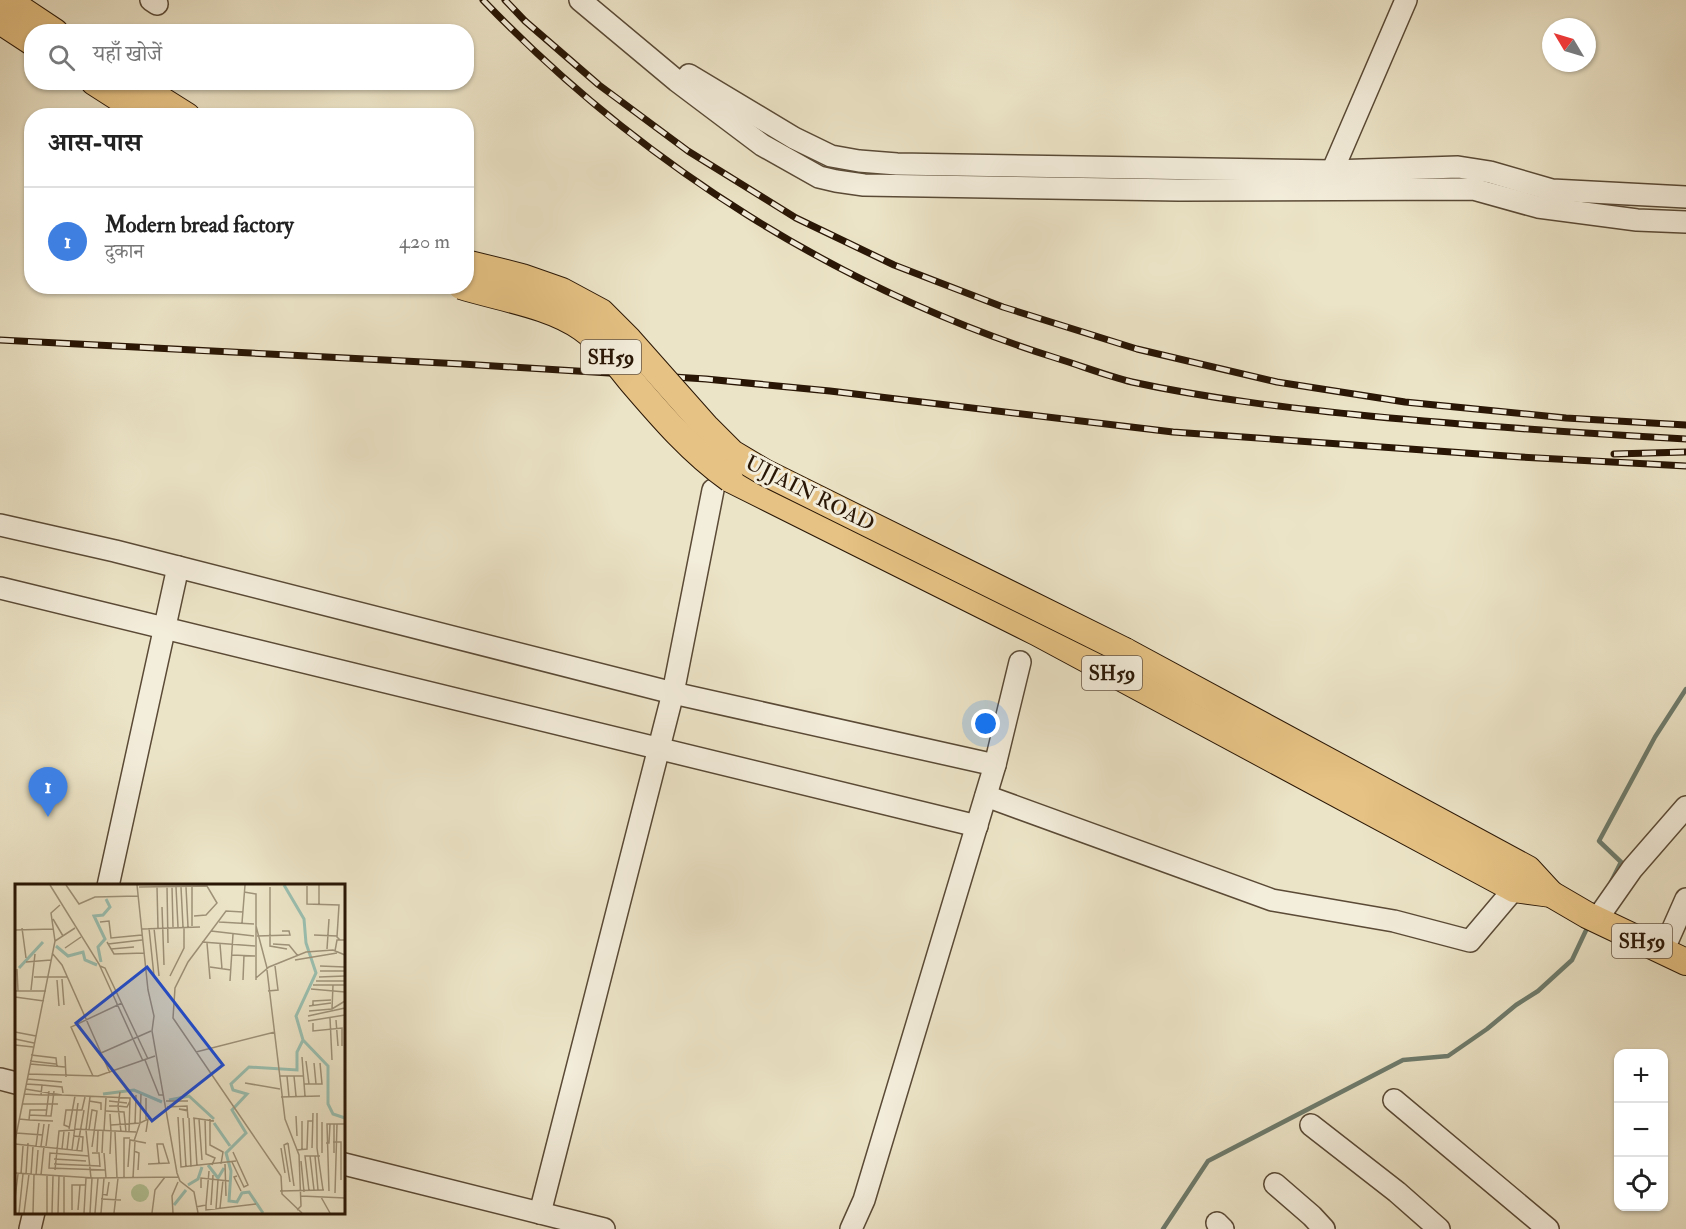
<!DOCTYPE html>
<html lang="hi">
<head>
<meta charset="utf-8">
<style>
  :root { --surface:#fff; --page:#f2f2f2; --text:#222; --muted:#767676; --line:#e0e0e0; --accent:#111827 }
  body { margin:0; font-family:"IM FELL Double Pica","Noto Serif Devanagari",serif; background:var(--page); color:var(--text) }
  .controls { position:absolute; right:18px; bottom:18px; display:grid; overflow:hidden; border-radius:12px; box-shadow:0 2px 4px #0004 }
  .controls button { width:54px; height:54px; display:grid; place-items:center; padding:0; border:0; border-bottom:2px solid var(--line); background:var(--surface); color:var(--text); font:30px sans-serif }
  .compass { position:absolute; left:1542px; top:18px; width:54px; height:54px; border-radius:50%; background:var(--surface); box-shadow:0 2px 4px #0004; rotate:308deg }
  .you { position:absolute; left:986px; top:724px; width:21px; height:21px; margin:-15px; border:4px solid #fff; border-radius:50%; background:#1a73e8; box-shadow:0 0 0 9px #1a73e833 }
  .badge { display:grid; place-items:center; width:39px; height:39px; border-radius:50%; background:var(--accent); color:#fff; font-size:20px; font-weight:700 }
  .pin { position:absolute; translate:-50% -50px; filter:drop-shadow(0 2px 3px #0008) }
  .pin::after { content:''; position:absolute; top:32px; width:21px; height:18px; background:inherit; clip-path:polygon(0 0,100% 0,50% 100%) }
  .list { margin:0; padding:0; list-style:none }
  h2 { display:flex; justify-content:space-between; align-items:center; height:78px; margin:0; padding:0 24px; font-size:26px }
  h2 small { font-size:20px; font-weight:400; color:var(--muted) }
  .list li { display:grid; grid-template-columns:39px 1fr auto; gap:18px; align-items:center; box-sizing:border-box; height:108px; padding:0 24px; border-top:2px solid var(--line) }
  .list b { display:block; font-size:22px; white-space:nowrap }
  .list p { margin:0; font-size:20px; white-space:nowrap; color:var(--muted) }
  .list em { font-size:20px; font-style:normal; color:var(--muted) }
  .icon { flex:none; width:33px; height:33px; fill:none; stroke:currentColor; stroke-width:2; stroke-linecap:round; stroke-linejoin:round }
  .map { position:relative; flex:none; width:1686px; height:1229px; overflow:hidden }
  .search { position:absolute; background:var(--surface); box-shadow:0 2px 4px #0004; left:24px; top:24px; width:450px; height:66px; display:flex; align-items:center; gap:15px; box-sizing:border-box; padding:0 21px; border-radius:24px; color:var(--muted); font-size:22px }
  .panel { position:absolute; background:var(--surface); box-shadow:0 2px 4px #0004; left:24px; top:108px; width:450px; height:186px; border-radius:24px }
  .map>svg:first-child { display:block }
</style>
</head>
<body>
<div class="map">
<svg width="1686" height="1229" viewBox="0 0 1686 1229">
  <rect width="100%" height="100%" fill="#ece4c7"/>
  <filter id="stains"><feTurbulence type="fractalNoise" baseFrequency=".00333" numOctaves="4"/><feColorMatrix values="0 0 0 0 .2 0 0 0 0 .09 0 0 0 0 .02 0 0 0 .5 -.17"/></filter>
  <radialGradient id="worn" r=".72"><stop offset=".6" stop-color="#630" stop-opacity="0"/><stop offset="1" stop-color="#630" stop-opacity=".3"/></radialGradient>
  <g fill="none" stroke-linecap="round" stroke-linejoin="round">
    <!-- stream -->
    <g stroke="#6d7b6c" stroke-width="4.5">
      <polyline points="1611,882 1621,862 1599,841 1655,737 1686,689"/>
      <polyline points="1163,1229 1208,1161 1403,1060 1448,1056 1487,1029 1516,1005 1538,991 1572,960 1589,924"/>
    </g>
    <defs>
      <g id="minor">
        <polyline points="151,0 157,4"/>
        <polyline points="580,0 677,81 762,145 819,177 836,181 864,185 1179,190 1473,189 1538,207 1637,220 1686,222"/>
        <polyline points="689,75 794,138 831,156 859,161 897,164 1332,171 1458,167 1490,172 1552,190 1686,197"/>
        <polyline points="1328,181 1406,0"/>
        <polyline points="0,525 115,551 673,693 995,765"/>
        <polyline points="0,588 977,826"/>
        <polyline points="986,796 1272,900 1394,921 1470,941 1514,889 1523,876"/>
        <polyline points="108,886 178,567"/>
        <polyline points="1597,919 1632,869 1686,807"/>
        <polyline points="1663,951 1686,899"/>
        <polyline points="0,1079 16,1083"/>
        <polyline points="1394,1100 1548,1229"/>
        <polyline points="1311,1125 1397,1192 1439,1229"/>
        <polyline points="344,1164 604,1229"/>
        <polyline points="1275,1184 1312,1216 1324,1229"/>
        <polyline points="540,1213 673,693 713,490"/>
        <polyline points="1217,1223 1223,1229"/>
        <polyline points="30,1229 34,1212"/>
        <polyline points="851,1229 864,1200 995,765 1020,662"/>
      </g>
      <g id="major">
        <polyline points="7,0 55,32"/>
        <polyline points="0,21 32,42"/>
        <polyline points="94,82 147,116"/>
        <polyline points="133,82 187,116"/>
        <polyline points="730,479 1036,632 1514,889 1551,894 1587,915 1686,962"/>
        <polyline points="1125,651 1528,869 1551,894"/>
      </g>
    </defs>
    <!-- minor casing -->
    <use href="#minor" stroke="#5a4a36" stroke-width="24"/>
    <!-- major casing -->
    <use href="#major" stroke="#291605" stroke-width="28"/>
    <!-- minor -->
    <use href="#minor" stroke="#f3eddb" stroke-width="21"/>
    <!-- major -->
    <use href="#major" stroke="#e6c284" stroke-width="26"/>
    <defs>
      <g id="rail">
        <path d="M483,0C640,164 840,290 1056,358C1082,366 1107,376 1132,382C1210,399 1290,408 1369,416C1474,426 1580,433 1686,439"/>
        <polyline points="505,0 525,21 599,85 688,151 796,218 894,265 1003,307 1137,349 1277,382 1405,402 1566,418 1686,425"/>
        <polyline points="0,340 462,364 706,379 830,391 1173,432 1521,457 1686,466"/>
        <polyline points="1614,454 1686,452"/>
      </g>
    </defs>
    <!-- rail casing -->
    <use href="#rail" stroke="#291605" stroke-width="7"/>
    <!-- rail -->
    <use href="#rail" stroke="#f3eddb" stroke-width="4.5" stroke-dasharray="14" stroke-linecap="butt"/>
    <defs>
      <g id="major-bridge">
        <polyline points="466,263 522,277 562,291 601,312 629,340 707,428 732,453 764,472 1125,651"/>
        <path d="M461,286C499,298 550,305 582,328C602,342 617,364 632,382C662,417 692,452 730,479"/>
      </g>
    </defs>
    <!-- major-bridge casing -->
    <use href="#major-bridge" stroke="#291605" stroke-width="28" stroke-linecap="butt"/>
    <!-- major-bridge -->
    <use href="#major-bridge" stroke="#e6c284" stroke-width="26"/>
  </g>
  <g text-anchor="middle" stroke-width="6" stroke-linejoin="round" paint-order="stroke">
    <!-- shield labels -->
    <g fill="#f3eddb" stroke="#665645" stroke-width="1.5">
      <rect x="581" y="340" width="60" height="34" rx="4.5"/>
      <rect x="1082" y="656" width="60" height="34" rx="4.5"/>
      <rect x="1612" y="924" width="60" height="34" rx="4.5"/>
    </g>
    <g font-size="20" font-weight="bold" fill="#291605">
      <text x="611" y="364">SH59</text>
      <text x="1112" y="680">SH59</text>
      <text x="1642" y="948">SH59</text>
    </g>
    <!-- street labels -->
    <g font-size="21" fill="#291605" stroke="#f3eddb">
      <text transform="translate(810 493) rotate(27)" y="7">UJJAIN ROAD</text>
    </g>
  </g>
  <!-- overview -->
  <g transform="translate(15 884)">
    <rect width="330" height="330" fill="#ece4c7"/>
    <path d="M116 309a9 9 0 1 1 18 0a9 9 0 1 1-18 0Z" fill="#b3c599"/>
    <path fill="none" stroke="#9abfb0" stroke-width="3" d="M269,1L289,35L291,59L301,89L281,132L288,156L313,182V220L318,230L330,234M41,62L53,72L68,68L70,76L82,81M86,78L83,63L90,55L79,32L88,31L95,23L91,15M4,84L28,58M88,210L119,206L147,218M154,216L174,212L199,235M199,239L215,262M193,281L203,294L209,284M173,301L183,295L187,283M159,321L171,306M248,329L234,308L227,309L222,318L214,317L216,287L211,269L231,249L217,226L232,210L218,206L216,200L234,183L282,186V168L288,156"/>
    <path fill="none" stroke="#9e9279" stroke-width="1.5" d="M35,1L84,80L128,177M51,1L64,20L80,13L123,12M122,1L133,106L139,132L137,147L162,289L165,297L179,308L183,329M304,1V20M292,2V20L324,21L322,53L325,56M124,3L192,2L202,19L191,31L179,32M142,3L143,44M152,3L153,59M157,3L158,43M161,3L163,43M166,3L168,43M171,3L173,43M177,3V42M255,3V62L272,65M229,8L241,10V96M147,23L149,81M228,28L211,27L173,78L160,104L158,134L266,292M38,35L48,52M85,38L94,37L96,54L127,51M204,38L239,40M227,39L230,1M241,42L252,84M7,44L11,74M134,44L139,92M139,44L144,92M127,45L185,43M0,46L38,45M196,47L239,52M299,51L322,52M242,52L275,51L274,47H267M40,57L36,29L45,21M92,58L99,70L129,69M187,58L240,62M192,59L195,95M93,60L127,56M205,60L207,85M258,60L274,61L283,72M50,64L66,53M96,65L119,63M312,65L314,35M320,67L322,56H330M37,69L47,81L95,189M217,71L240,72M280,76L322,69M11,78L36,76M85,82L90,84L133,175M305,82L330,83M195,83L216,86M2,85L3,107M252,86L270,235L284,271L286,322L282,326M305,87H330M155,92L169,64V43M19,93H52M304,93L330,92M241,94L254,83L291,68L318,66L330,71M47,95L49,121M42,96L44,122M228,96L229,71M215,97L218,50M301,97H330M298,101H330M296,105L330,108M16,106L20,70M0,107H31M253,107L263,106L260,82M0,113L29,117M294,122L316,119M298,122V117L316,116M317,125L318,101M294,127L317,125L330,117M293,132L330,124M315,134L317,176M321,136L323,162M293,137L330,131M298,139V147L327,144V162M0,148L21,152M0,155L19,159M0,161L18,163M181,168L260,148M86,169L136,147M16,171L41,174L42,183M50,172L51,193M287,173L290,212M130,176L144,211H148M15,177L41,180M291,177L294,200M299,179L301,200M15,180L50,183M13,190L83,192L140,172M78,192L56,143L107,119M264,192H288M272,192L274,213M279,192L281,212M12,195L47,198M230,199L265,205M289,200H307L305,179M27,201L47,203L48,209M10,205L47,211L115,214L114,248M105,208L103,222L112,223L115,217M9,210L26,211L27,201L11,200M26,211H47M75,213L71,246L76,294M266,213L305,212M74,217L86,219V226M94,217L112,219M151,217H173M7,220H43M94,222H103L106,248M152,223L172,222L173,234M173,226L164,225L173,227M91,227L109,228L111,248M302,229V264L308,306M95,230L96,248M14,231L36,232L39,207M31,232L34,207M281,232L282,252M163,233L166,283L221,277M168,234L171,283M174,234L176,283M178,234L199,237M179,234L182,282M4,235L14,236L15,226H32M131,235V214M184,235L187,276M190,235L191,270L200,274L197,281M195,235V261L208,268L206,280M14,236L38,237M120,240L121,211M96,241L125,239L126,210M54,243L49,241L51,226H67L70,213M54,245L60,212M59,245L121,248M74,246L77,226L82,227L77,263M89,247L91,214M100,248L102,294M1,249L28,251M0,257L40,57L60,44M119,257L125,239L133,235L131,248M318,258H326V296M273,259L279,302M273,259L269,261L275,298M311,259H314L315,240M0,260L67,267L68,253L58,252M21,262L24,239M26,262L29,240M31,262L34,240M266,264L270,289M297,264L298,229M47,265L49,247M287,265V237M52,266L54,248M57,266L63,219M62,266L69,226M282,266L292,265L293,237H298M119,267L124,269L123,286M82,268L83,247M77,269H84L85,283M87,269L88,247M89,269L91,294M307,269V238M319,269V240M95,270L96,248M74,272L35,269L34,284L90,286M295,272L299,306M300,272L303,306M39,275L71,277M286,277L289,308M217,278L229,303L233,301L218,268M39,280L85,282M133,280L154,279L148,260H142L144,279M210,280L211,312M113,283L115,256L131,259M40,286L44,247L59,246M0,289L79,294L163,293M6,290L8,262M11,290L13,259M16,291L18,262M21,291L23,266M26,291L29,262M222,292L219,293L226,307M266,292L267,310L287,329M109,294V254H115M118,294L120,257M186,304V294L214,297M265,307L309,306M294,307L290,272H305M314,307L312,240H330M320,309L322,240M87,310L92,311L94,298M286,312L330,314M306,313L315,329M0,314L3,290M86,315L106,316M191,321L194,287M196,321L198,291M181,323L191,321V326L241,320M205,324L208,296M201,325L203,296M57,326V301H71M63,326L65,301M4,329L8,290M9,329L14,290M18,329L19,291M32,329V292M37,329L38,292M43,329L44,292M49,329V293M69,329L71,294M75,329L77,294M80,329L83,294M86,329L89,294M99,329L103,294M137,329L140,306L150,293M158,329L157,312L163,298"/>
    <path fill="#1d4ed8" fill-opacity="0.15" stroke="#1d4ed8" stroke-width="3" d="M132,83L208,181L137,237L61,139Z"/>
    <rect width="330" height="330" fill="none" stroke="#291605" stroke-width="3"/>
  </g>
  <rect width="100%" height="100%" filter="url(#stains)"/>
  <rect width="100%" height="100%" fill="url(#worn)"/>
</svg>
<div class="controls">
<button>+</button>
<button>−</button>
<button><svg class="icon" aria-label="locate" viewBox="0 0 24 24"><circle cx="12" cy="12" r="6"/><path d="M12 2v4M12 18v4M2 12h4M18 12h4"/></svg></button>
</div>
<svg class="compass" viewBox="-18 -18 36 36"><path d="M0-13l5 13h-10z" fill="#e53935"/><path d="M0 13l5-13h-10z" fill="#767676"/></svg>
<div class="you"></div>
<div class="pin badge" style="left:48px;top:817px;background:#3f7fe0">1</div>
<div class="search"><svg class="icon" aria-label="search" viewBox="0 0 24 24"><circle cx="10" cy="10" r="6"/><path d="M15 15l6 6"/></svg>यहाँ खोजें</div>
<section class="panel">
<h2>आस-पास<small></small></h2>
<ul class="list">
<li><span class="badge" style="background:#3f7fe0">1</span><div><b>Modern bread factory</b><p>दुकान</p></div><em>420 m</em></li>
</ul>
</section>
</div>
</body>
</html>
